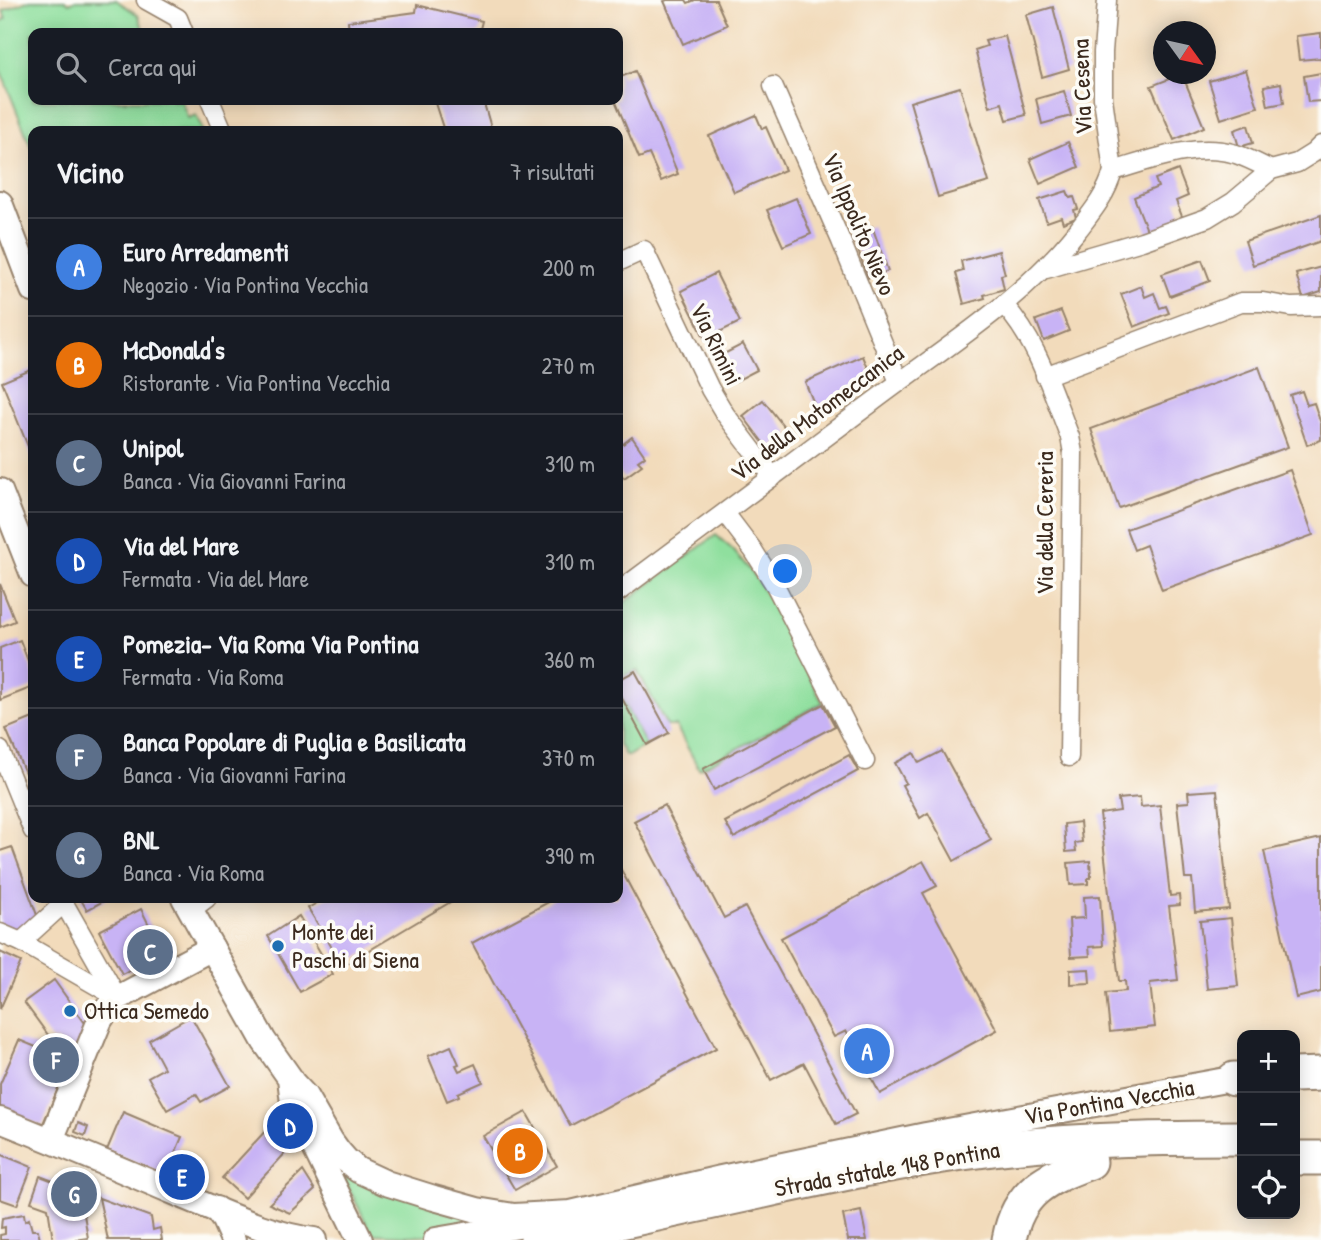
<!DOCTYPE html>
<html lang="it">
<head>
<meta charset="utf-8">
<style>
  :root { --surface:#171b24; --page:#20242c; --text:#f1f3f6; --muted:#9ea1a6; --line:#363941; --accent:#8c9099 }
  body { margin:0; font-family:"Patrick Hand",sans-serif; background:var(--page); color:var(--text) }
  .controls { position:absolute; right:21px; bottom:21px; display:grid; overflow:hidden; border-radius:14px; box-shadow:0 4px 18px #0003 }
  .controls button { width:63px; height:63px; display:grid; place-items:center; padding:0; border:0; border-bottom:2px solid var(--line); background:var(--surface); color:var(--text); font:35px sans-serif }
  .compass { position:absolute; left:1153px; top:21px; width:63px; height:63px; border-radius:50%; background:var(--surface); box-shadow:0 4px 18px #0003; rotate:123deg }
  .you { position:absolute; left:786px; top:572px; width:24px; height:24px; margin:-18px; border:5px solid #fff; border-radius:50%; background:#1a73e8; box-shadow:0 0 0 10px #1a73e833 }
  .badge { display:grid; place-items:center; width:46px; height:46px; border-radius:50%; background:var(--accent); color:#fff; font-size:23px; font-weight:700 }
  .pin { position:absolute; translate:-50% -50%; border:4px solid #fff; box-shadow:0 2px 7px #0006 }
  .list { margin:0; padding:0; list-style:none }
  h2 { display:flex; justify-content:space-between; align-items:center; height:91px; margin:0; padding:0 28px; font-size:30px }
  h2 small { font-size:23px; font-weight:400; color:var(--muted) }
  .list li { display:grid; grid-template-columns:46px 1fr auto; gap:21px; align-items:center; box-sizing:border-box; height:98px; padding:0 28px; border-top:2px solid var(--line) }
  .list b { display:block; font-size:26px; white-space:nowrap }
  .list p { margin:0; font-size:23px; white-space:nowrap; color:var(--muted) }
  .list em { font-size:23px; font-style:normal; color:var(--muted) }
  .icon { flex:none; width:38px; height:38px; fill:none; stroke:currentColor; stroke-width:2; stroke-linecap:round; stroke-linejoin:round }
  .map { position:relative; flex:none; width:1321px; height:1240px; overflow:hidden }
  .search { position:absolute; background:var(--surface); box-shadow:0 4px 18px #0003; left:28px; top:28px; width:595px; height:77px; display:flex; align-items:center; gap:18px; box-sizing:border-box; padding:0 24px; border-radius:14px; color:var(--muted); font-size:26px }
  .panel { position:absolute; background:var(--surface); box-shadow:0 4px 18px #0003; left:28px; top:126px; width:595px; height:777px; border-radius:14px }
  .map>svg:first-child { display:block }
</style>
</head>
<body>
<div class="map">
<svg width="1321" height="1240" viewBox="0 0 1321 1240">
  <rect width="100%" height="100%" fill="#fdfcf7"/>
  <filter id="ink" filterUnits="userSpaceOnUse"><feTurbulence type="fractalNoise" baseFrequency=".0143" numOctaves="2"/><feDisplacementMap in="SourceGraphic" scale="14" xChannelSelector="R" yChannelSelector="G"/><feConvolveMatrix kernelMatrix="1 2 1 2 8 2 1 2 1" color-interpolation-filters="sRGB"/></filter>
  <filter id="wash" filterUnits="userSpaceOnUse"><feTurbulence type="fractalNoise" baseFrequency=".00686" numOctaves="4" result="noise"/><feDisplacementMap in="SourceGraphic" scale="28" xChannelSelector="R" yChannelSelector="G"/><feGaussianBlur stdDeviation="1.57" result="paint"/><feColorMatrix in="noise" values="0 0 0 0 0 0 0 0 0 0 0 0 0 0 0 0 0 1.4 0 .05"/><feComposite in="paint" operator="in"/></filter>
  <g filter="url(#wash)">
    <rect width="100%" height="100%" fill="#f2dbbb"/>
    <!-- green -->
    <g fill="#8fdf9e" stroke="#65845e" stroke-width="2">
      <polygon points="30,0 65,0 69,3 76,0 116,0 138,15 145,33 33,33 33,100 171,100 172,101 181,100 188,118 196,115 203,131 33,131 33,152 0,69 0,22 6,19 3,11"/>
      <polygon points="716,535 733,550 755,576 777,614 823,703 699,769 676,726 667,726 637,670 618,678 618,607"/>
      <polygon points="618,692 646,745 628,756 625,755 618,743"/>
      <polygon points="334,1159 488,1220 427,1235 409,1236 372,1234"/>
    </g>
    <g id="blocks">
      <!-- building -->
      <g fill="#c8b3f5">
        <polygon points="667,0 686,0 688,3 695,0 716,0 727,25 683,44 664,1"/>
        <polygon points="417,5 482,21 479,33 418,33 418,32 349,33 348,21 416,12"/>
        <polygon points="1053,7 1069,69 1042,77 1026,15"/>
        <polygon points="1321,33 1321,58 1299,60 1296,36"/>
        <polygon points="1005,36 1026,115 1007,120 1002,103 990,107 975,50 987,46 985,41"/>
        <polygon points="618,69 621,77 635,71 678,174 661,181 649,154 639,158 615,100 618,100"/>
        <polygon points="1246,70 1258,107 1221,119 1209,81"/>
        <polygon points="1321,73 1321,101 1308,102 1304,76"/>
        <polygon points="1182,74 1204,127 1174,140 1151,86"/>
        <polygon points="1281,83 1284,103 1268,106 1264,86"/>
        <polygon points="960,87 989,182 938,197 910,102"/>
        <polygon points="1064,91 1071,116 1042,124 1036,99"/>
        <polygon points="434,100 483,100 492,131 444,131"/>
        <polygon points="756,115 762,129 766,127 785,170 734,192 709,136"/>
        <polygon points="1248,125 1253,143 1239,147 1234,130"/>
        <polygon points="1068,142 1079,167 1040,184 1030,159"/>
        <polygon points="1178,170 1188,196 1176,201 1183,219 1148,233 1134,197 1158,187 1155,179"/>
        <polygon points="1067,191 1070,198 1074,197 1078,209 1074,210 1076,218 1063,223 1061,217 1047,222 1039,200"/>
        <polygon points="796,198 811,234 783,246 767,210"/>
        <polygon points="1321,215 1321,241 1253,265 1245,241"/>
        <polygon points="872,226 888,271 868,278 852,233"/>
        <polygon points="999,251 1005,274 1001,275 1004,289 984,295 985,298 964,304 956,273 963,271 961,261"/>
        <polygon points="1202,260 1210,281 1170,296 1162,274"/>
        <polygon points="1321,267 1321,292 1303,298 1296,274"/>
        <polygon points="716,273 740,322 705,339 681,291"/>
        <polygon points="1141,286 1145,297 1154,293 1160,308 1166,306 1169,313 1134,327 1121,294"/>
        <polygon points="1061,311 1069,331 1044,341 1036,320"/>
        <polygon points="743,344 757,370 736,381 722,355"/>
        <polygon points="863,356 875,385 817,411 805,382"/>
        <polygon points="1259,367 1288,447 1119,508 1091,429"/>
        <polygon points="33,369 33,459 2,382"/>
        <polygon points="1302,391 1307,405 1314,403 1321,424 1321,440 1307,445 1290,395"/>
        <polygon points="763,400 789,433 768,449 743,416"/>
        <polygon points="632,437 645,456 638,461 642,465 624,478 618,470 618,448"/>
        <polygon points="1290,470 1313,535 1162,590 1146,545 1134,550 1126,529"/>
        <polygon points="0,584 15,621 0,627"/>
        <polygon points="20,640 33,674 33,687 0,700 0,648"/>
        <polygon points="635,671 669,733 647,745 618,691 618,680"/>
        <polygon points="823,704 835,726 714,790 703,769"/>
        <polygon points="33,718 33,769 25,773 6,729"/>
        <polygon points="942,751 991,840 954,861 928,813 920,818 902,785 906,783 895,763 914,753 919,763"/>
        <polygon points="849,755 858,771 734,838 725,822"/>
        <polygon points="1217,790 1229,909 1195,912 1192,878 1185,878 1177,803 1189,802 1188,792"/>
        <polygon points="1140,797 1141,807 1160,805 1170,896 1179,895 1180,905 1169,906 1178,980 1150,983 1155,1027 1110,1032 1106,993 1126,991 1125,981 1119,981 1100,814 1120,811 1118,799"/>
        <polygon points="664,805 724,918 745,907 856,1114 836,1124 804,1063 771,1080 634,821"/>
        <polygon points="1080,822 1082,842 1075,843 1076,851 1066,852 1064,824"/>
        <polygon points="1321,838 1321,992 1296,998 1264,851"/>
        <polygon points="12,847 38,918 18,934 0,926 0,851"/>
        <polygon points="923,861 937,886 923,893 997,1030 880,1094 846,1031 834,1037 781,938"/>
        <polygon points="1090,861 1091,878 1088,878 1088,884 1070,885 1068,863"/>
        <polygon points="618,864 716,1048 570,1126 472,943 556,898 618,898"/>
        <polygon points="1100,896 1103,946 1089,947 1090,956 1071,957 1069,919 1085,918 1084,897"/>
        <polygon points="80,898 109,898 87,910"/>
        <polygon points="326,898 457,898 343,966 308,908"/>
        <polygon points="141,909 163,953 122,974 99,931"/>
        <polygon points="299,916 333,974 300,992 268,936"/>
        <polygon points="1231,918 1238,986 1207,989 1200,921"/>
        <polygon points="0,952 21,962 0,1009"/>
        <polygon points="1089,969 1090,983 1070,984 1070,970"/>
        <polygon points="54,980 87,1026 77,1050 51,1039 24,1002"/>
        <polygon points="191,1016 230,1086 201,1102 196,1094 167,1110 148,1077 164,1068 149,1040"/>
        <polygon points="19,1040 70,1061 42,1126 0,1108 0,1084"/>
        <polygon points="451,1046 459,1064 456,1065 459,1071 475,1064 483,1082 458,1093 459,1096 447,1101 428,1056"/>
        <polygon points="123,1112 182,1137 166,1175 107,1150"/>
        <polygon points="526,1112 557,1166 515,1190 483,1136"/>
        <polygon points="78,1123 88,1127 85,1136 75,1132"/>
        <polygon points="268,1128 290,1148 244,1198 222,1178"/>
        <polygon points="0,1154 32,1167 17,1205 0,1199"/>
        <polygon points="303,1171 315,1190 290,1213 269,1204"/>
        <polygon points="40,1176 80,1191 88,1238 74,1240 53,1240 48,1208 31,1202"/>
        <polygon points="99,1198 151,1217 153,1230 160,1228 162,1240 108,1240"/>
        <polygon points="861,1211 867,1240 848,1240 843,1215"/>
        <polygon points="24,1214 25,1221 29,1219 32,1230 38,1230 40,1240 0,1240 0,1235 5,1234 5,1227 1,1228 2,1218"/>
      </g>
    </g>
  </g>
  <g filter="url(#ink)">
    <use href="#blocks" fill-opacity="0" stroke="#96826c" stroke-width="2"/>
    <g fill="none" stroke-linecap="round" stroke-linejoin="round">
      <defs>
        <g id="street">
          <polyline points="146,0 178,18 184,33"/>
          <polyline points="773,86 841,241 899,382"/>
          <polyline points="210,100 223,131"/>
          <path d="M1113,171C1151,160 1195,142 1236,154C1248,158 1259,164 1271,170"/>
          <polyline points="618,262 644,250 710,389 725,414 773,477"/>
          <polyline points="1046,269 1142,241 1207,218 1233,202 1271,170 1297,163 1313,153 1321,145"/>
          <path d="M1004,305C1038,342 1052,392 1070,437L1073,453L1069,757"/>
          <polyline points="1045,376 1241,302 1263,302 1291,307 1321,306"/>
          <polyline points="725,513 753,550 775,585 865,761"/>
          <path d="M618,592C702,530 786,467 870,404C942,349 1021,302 1078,230C1092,212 1107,194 1113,171L1103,98V52L1107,0"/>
          <polyline points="0,750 33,831"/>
          <polyline points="61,898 116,995"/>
          <polyline points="191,910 207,898"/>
          <polyline points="0,933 21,942 118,998"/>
          <polyline points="21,942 63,904"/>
        </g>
        <g id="secondary">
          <polyline points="0,203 33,290"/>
          <polyline points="0,491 33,575"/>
          <polyline points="184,898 264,1041 290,1078 293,1103 360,1240"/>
          <polyline points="291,1081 305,1096 331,1141 339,1152 346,1160 358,1170 386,1183 434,1198 477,1210 514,1216 571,1213 721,1178 926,1135 1242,1077"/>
          <path d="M0,1120C61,1144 122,1170 183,1196C222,1212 273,1236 314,1240"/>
          <polyline points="51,1140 100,1020 108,1008 118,998 212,948"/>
          <polyline points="216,1209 224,1220 233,1240"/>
          <polyline points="436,1240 530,1224"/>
        </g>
        <g id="highway">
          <polyline points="1295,1075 1321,1074"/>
          <polyline points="1234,1079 1242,1079"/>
          <polyline points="1295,1158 1321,1158"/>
          <path d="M537,1240C611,1224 685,1208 759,1192C842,1174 925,1156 1010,1147C1087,1139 1165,1138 1242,1138"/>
          <path d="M1009,1240C1018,1190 1047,1178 1090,1162"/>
        </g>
      </defs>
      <!-- street casing -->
      <use href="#street" stroke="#96826c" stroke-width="21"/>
      <!-- secondary casing -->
      <use href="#secondary" stroke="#96826c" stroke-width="28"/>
      <!-- highway casing -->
      <use href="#highway" stroke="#96826c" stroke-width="37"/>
      <!-- street -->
      <use href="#street" stroke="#fff" stroke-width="18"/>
      <!-- secondary -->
      <use href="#secondary" stroke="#fff" stroke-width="24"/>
      <!-- highway -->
      <use href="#highway" stroke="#fff" stroke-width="33"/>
    </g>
  </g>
  <!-- markers -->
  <g fill="#1f6fb2" stroke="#fdfcf7" stroke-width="2.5">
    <circle cx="278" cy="946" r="7"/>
    <circle cx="70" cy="1011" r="7"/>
  </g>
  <g text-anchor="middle" stroke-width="7" stroke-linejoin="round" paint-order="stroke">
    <!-- street labels -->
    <g font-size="24" fill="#3b2a1e" stroke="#fdfcf7">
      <text transform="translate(1082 87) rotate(-92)" y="8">Via Cesena</text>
      <text transform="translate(859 224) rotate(67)" y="8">Via Ippolito Nievo</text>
      <text transform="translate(716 344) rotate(64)" y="8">Via Rimini</text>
      <text transform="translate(817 413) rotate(-37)" y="8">Via della Motomeccanica</text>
      <text transform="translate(1045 523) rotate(-90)" y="8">Via della Cereria</text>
      <text transform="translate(1109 1102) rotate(-10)" y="8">Via Pontina Vecchia</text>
      <text transform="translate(887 1169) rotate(-10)" y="8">Strada statale 148 Pontina</text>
    </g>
    <!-- poi labels -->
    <g font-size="24" fill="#3b2a1e" stroke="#fdfcf7" text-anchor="start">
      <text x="292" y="940">Monte dei<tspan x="292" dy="28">Paschi di Siena</tspan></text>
      <text x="84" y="1019">Ottica Semedo</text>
    </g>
  </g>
</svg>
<div class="controls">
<button>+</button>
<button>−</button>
<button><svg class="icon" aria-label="locate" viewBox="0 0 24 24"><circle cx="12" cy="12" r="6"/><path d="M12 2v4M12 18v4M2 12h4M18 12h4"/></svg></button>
</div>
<svg class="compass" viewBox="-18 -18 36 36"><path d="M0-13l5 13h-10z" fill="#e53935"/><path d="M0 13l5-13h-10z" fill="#9ea1a6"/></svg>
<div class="you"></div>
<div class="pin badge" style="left:867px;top:1051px;background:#3f7fe0">A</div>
<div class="pin badge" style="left:520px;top:1151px;background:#e8710a">B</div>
<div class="pin badge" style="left:150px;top:952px;background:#5c6f8a">C</div>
<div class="pin badge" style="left:290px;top:1126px;background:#1a4fb4">D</div>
<div class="pin badge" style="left:182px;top:1177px;background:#1a4fb4">E</div>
<div class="pin badge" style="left:56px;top:1060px;background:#5c6f8a">F</div>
<div class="pin badge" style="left:74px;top:1194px;background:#5c6f8a">G</div>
<div class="search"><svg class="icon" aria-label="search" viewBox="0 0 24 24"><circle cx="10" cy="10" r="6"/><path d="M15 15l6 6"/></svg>Cerca qui</div>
<section class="panel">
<h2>Vicino<small>7 risultati</small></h2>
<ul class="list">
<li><span class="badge" style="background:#3f7fe0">A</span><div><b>Euro Arredamenti</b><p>Negozio · Via Pontina Vecchia</p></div><em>200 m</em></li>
<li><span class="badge" style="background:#e8710a">B</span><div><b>McDonald's</b><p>Ristorante · Via Pontina Vecchia</p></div><em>270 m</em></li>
<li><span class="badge" style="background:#5c6f8a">C</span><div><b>Unipol</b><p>Banca · Via Giovanni Farina</p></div><em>310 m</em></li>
<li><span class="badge" style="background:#1a4fb4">D</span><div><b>Via del Mare</b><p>Fermata · Via del Mare</p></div><em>310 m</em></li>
<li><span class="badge" style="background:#1a4fb4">E</span><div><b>Pomezia- Via Roma Via Pontina</b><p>Fermata · Via Roma</p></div><em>360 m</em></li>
<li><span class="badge" style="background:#5c6f8a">F</span><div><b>Banca Popolare di Puglia e Basilicata</b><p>Banca · Via Giovanni Farina</p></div><em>370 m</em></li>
<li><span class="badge" style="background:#5c6f8a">G</span><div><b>BNL</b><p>Banca · Via Roma</p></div><em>390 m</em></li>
</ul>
</section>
</div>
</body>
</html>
